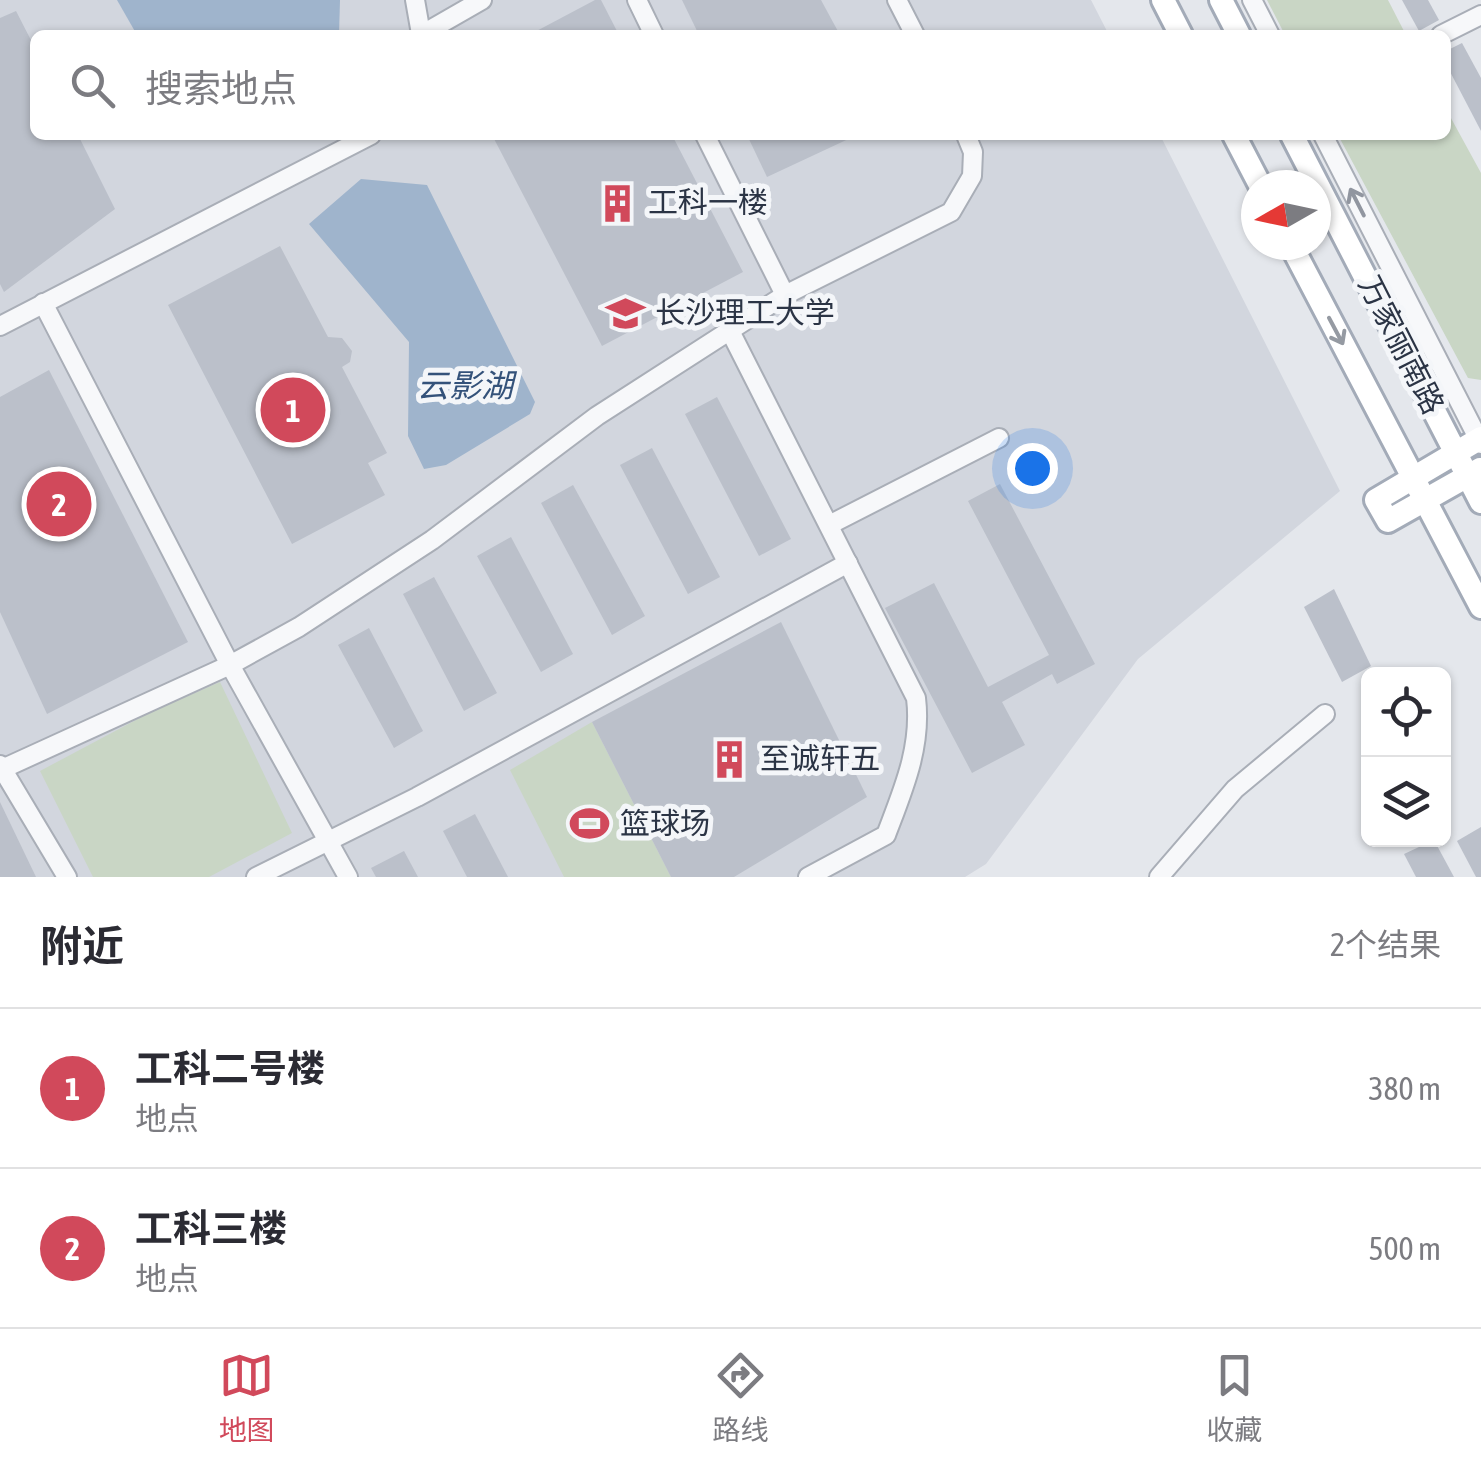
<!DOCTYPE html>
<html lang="zh">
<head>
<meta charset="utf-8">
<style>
  :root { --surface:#fff; --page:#f7f7f7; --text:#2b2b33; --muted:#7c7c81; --line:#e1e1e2; --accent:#d1495b }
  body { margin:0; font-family:"Asap Condensed","Noto Sans SC",sans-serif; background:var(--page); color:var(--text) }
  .controls { position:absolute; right:30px; bottom:30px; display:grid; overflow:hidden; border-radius:15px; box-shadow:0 2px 8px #0004 }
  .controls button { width:90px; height:90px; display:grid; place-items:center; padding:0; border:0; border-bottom:2px solid var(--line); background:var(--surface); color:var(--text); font:50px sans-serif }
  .compass { position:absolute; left:1241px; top:170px; width:90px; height:90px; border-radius:50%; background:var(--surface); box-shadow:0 2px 8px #0004; rotate:261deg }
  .you { position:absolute; left:1032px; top:468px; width:35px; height:35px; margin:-25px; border:8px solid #fff; border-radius:50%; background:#1a73e8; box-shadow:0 0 0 15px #1a73e833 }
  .badge { display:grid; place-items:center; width:65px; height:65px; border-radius:50%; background:var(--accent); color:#fff; font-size:32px; font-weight:700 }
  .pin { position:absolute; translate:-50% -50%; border:5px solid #fff; box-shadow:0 2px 10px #0006 }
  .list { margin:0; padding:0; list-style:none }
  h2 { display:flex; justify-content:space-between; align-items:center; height:130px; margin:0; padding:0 40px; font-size:42px }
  h2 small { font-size:32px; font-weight:400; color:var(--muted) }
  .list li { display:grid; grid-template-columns:65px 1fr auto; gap:30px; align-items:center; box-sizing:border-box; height:160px; padding:0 40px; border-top:2px solid var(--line) }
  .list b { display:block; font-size:38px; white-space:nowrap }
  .list p { margin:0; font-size:32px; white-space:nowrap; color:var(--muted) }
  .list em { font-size:32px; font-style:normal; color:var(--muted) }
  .icon { flex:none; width:55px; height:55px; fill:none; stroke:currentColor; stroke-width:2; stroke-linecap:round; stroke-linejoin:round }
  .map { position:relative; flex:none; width:1481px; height:877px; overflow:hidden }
  .search { position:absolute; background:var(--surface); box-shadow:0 2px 8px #0004; left:30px; right:30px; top:30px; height:110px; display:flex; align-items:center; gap:25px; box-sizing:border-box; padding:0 35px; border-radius:15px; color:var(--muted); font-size:38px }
  .sheet { height:450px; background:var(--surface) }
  nav { display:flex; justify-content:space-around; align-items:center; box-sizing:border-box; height:140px; border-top:2px solid var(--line); background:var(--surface); font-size:28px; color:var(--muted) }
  nav a { display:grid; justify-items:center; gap:5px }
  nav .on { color:var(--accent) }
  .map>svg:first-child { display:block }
</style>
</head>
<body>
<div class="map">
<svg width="1481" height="877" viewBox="0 0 1481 877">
  <rect width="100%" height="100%" fill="#e4e7ec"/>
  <!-- built -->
  <polygon fill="#d2d6de" points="0,0 1091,0 1109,35 35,35 35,135 1160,135 1340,491 1138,659 986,864 965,877 0,877"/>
  <!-- green -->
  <g fill="#c9d6c5">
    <polygon points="1267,0 1388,0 1406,35 1285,35"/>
    <polygon points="1446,109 1481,173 1481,380 1468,378 1338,135 1446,135"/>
    <polygon points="220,682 292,833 209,877 93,877 40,771 149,713"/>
    <polygon points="592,722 671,877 564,877 510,770"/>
  </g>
  <!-- water -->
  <g fill="#9fb4cc">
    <polygon points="117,0 340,0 339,35 137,35"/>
    <polygon points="361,179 427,185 535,402 530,414 446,465 424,469 408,436 409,342 309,224"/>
  </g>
  <!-- building -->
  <g fill="#bbc0ca">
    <polygon points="595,0 601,0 619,35 529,35"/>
    <polygon points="682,0 821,0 840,35 699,35"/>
    <polygon points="1402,0 1428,0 1439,20 1419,31"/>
    <polygon points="16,11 35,48 35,135 78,135 115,209 4,292 0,284 0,18"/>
    <polygon points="1462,43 1481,78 1481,131 1446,64 1446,51"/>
    <polygon points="492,135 672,135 743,272 602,346"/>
    <polygon points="747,135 857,135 767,177"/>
    <polygon points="280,246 328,337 342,338 352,351 350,362 342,367 387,453 368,463 385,495 292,544 168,305"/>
    <polygon points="49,370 188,642 47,714 0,612 0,397"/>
    <polygon points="717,397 791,539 759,556 685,414"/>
    <polygon points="652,448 720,577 688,594 620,465"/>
    <polygon points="1000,484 1095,664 1057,684 1052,674 1002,702 1025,745 972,773 885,608 934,583 988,687 1049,655 968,501"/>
    <polygon points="573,485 645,616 612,635 541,503"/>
    <polygon points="511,537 573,654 541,672 477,556"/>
    <polygon points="434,577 497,693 464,711 403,594"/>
    <polygon points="1334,589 1371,666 1342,682 1304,607"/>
    <polygon points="781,622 867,797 734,877 671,877 592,722"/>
    <polygon points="369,628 423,731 394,748 338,645"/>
    <polygon points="0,802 36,877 0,877"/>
    <polygon points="475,814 508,877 467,877 443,831"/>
    <polygon points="1481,827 1481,877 1476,877 1457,841"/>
    <polygon points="1434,840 1454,877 1416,877 1404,854"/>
    <polygon points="404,851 418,877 376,877 371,868"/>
  </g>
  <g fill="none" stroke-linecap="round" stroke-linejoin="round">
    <defs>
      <g id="minor">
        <polyline points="415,0 421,34"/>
        <polyline points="637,0 654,35"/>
        <polyline points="897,0 915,35"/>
        <polyline points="1252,0 1270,35"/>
        <polyline points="421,35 482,0"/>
        <polyline points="1441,35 1481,15"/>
        <polyline points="705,135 785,295"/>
        <polyline points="1323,135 1481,444"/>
        <polyline points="43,303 230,665 348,877"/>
        <polyline points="0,326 371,135"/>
        <path d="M731,333L916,698C922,747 903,790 886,835L808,877"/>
        <polyline points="829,525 999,438"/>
        <polyline points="0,765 67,877"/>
        <polyline points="0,770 230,665 299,627 432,540 597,416 785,295 951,212 972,176 973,152 966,135"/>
        <polyline points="256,877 417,797 848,563"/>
        <polyline points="1159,877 1235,789 1325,714"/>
      </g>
      <g id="major">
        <polyline points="1163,0 1181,35"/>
        <polyline points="1221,0 1239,35"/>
        <polyline points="1234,135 1260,185"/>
        <polyline points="1292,135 1481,502"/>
        <polyline points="1291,245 1481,607"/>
        <polyline points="1480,469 1388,521 1376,500 1481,438"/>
      </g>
    </defs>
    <!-- minor casing -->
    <use href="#minor" stroke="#a9aeb7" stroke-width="22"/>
    <!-- major casing -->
    <use href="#major" stroke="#a3abb8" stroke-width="28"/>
    <!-- minor -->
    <use href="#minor" stroke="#f7f8fa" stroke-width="18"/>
    <!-- major -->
    <use href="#major" stroke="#fff" stroke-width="22"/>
  </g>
  <!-- one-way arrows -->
  <defs><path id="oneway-shaft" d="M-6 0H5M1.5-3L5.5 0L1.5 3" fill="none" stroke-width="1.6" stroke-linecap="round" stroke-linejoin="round" transform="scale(2.5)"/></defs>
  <use stroke="#9196a0" href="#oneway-shaft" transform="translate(1357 202) rotate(-117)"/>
  <use stroke="#959aa2" href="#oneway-shaft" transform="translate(1336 331) rotate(62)"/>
  <!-- icons -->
  <defs>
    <symbol id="building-bare" viewBox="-9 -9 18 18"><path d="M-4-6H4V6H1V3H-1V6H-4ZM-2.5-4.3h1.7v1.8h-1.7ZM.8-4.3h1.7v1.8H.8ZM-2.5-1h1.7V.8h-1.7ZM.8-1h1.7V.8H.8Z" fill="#d1495b" stroke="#f4f6f9" stroke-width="2.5" paint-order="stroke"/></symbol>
    <symbol id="university-bare" viewBox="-9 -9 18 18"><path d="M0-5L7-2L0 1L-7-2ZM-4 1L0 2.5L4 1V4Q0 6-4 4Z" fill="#d1495b" stroke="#f4f6f9" stroke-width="2.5" paint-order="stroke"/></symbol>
    <symbol id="stadium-bare" viewBox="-9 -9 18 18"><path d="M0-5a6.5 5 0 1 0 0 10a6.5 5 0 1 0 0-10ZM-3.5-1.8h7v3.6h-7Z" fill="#d1495b" stroke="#f4f6f9" stroke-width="2.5" paint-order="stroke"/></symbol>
  </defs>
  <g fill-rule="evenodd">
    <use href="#building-bare" x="590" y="176" width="55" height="55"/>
    <use href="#university-bare" x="598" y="286" width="55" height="55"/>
    <use href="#building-bare" x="702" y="732" width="55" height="55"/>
    <use href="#stadium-bare" x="562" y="796" width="55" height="55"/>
  </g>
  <g text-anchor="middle" stroke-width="10" stroke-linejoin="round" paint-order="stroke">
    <!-- poi labels -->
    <g font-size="30" fill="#2b3445" stroke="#f4f6f9" text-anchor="start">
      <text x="648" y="213">工科一楼</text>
      <text x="655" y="323">长沙理工大学</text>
      <text x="760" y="769">至诚轩五</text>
      <text x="620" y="834">篮球场</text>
    </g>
    <!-- street labels -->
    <g font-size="30" fill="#2b3445" stroke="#f4f6f9">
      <text transform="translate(1401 345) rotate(63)" y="10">万家丽南路</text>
    </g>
    <!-- water labels -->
    <g font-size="32" font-style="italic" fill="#34527a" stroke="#f4f6f9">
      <text x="465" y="397">云影湖</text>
    </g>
  </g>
</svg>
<div class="controls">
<button><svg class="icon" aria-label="locate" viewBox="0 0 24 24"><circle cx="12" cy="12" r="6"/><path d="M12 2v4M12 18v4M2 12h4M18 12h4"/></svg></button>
<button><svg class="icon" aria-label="layers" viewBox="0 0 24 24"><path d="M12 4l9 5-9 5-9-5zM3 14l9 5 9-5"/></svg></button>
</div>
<svg class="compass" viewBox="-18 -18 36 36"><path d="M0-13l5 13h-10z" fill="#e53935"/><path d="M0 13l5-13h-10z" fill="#7c7c81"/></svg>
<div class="you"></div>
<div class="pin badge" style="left:293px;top:410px">1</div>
<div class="pin badge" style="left:59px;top:504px">2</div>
<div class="search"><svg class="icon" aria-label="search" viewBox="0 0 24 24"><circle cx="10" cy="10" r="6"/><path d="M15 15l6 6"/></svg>搜索地点</div>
</div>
<section class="sheet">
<h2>附近<small>2个结果</small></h2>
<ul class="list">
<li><span class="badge">1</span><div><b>工科二号楼</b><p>地点</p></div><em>380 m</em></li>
<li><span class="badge">2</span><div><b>工科三楼</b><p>地点</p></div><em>500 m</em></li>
</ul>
</section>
<nav>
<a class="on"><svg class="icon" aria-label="map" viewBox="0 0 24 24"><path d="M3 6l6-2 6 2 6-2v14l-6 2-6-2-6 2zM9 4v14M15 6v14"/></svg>地图</a>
<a><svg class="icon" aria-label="directions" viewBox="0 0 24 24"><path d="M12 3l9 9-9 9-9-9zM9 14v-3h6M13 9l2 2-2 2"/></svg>路线</a>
<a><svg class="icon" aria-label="saved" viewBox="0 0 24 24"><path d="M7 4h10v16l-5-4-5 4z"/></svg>收藏</a>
</nav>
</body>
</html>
